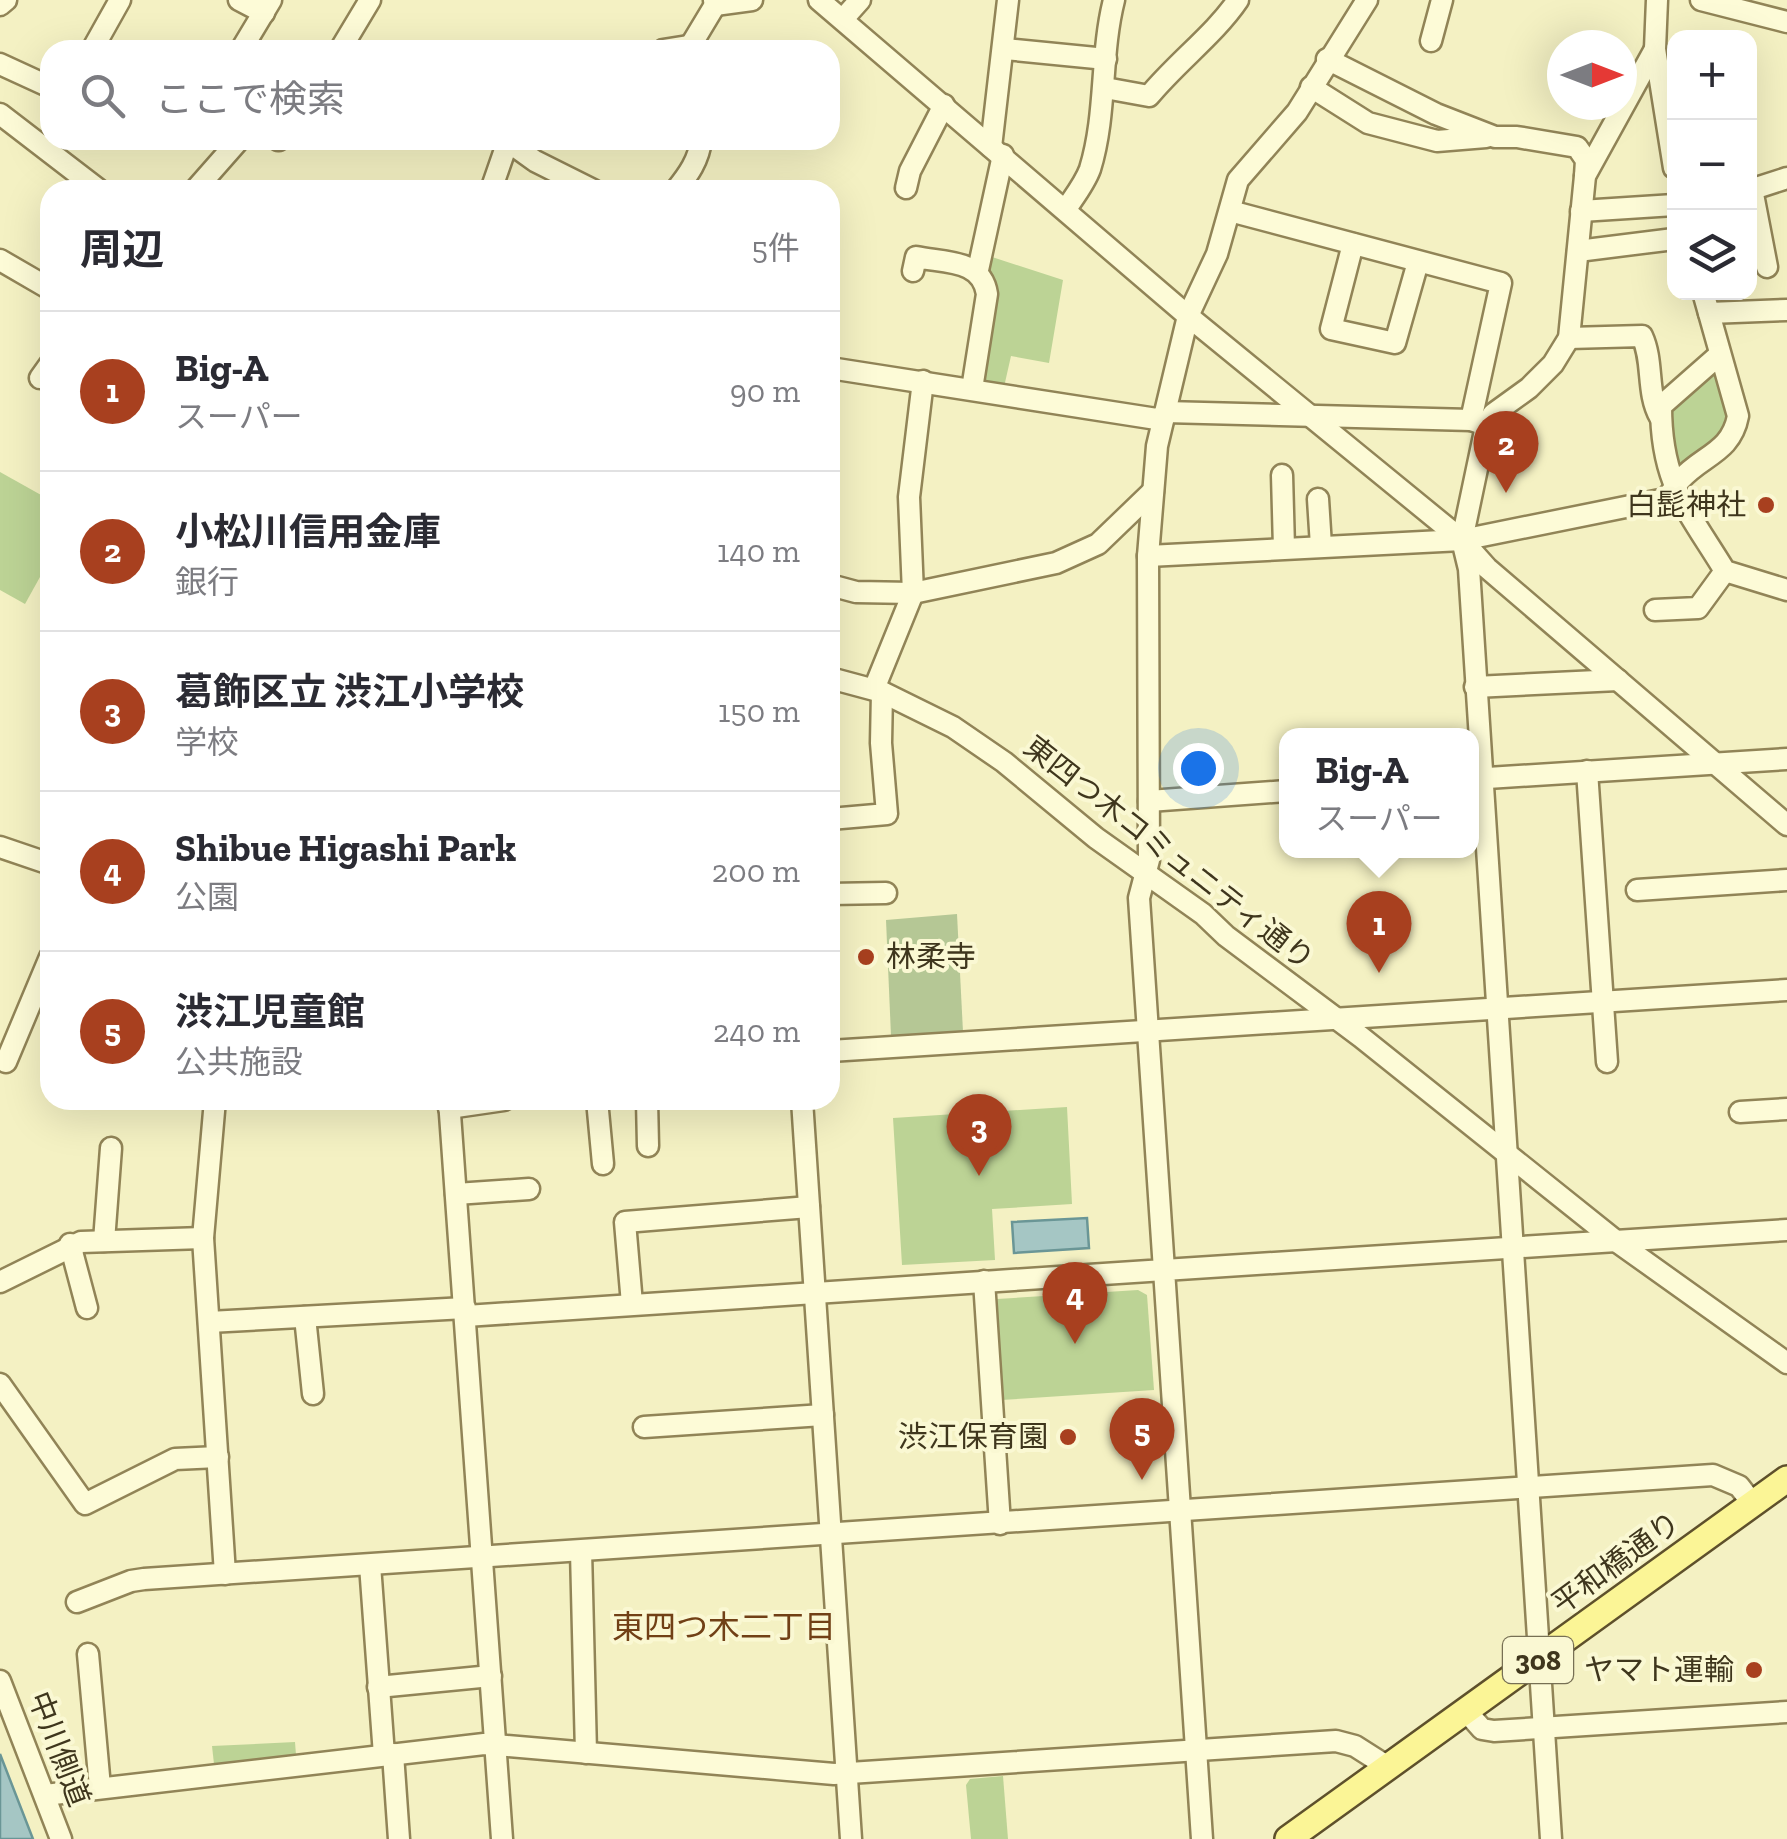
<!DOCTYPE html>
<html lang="ja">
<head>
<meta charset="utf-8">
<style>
  :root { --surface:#fff; --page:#f7f7f7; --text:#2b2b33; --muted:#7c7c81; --line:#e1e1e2; --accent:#a8401f }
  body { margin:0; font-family:"Zilla Slab","Noto Sans JP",serif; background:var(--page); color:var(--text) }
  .controls { position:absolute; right:30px; top:30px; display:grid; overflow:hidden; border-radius:20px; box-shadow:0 10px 40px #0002 }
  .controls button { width:90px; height:90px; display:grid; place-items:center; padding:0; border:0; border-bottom:2px solid var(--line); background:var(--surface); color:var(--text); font:50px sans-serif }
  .compass { position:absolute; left:1547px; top:30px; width:90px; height:90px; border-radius:50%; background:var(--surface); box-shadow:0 10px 40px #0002; rotate:90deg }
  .you { position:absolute; left:1198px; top:768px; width:35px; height:35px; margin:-25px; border:8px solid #fff; border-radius:50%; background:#1a73e8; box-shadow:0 0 0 15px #1a73e833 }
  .badge { display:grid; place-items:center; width:65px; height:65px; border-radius:50%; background:var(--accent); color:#fff; font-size:32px; font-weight:700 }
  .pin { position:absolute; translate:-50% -82px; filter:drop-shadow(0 2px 5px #0008) }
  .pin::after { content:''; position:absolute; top:52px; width:35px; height:30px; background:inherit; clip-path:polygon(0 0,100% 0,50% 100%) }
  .popup { position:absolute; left:1279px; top:728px; width:200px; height:130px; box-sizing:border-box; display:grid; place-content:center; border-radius:20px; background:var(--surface); filter:drop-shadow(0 2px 8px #0005); font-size:32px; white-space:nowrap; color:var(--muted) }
  .popup b { font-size:38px; color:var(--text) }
  .popup::after { content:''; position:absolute; left:50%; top:100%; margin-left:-20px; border:20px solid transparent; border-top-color:var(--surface) }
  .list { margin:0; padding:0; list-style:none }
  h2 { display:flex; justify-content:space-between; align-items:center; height:130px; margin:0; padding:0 40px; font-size:42px }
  h2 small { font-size:32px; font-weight:400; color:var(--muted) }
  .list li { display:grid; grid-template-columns:65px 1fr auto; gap:30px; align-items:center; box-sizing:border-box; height:160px; padding:0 40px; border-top:2px solid var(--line) }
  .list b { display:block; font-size:38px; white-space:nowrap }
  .list p { margin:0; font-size:32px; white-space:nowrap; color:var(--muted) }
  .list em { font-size:32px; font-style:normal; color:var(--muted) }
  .icon { flex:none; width:55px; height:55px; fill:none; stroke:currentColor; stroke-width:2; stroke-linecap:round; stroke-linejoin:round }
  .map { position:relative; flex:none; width:1787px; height:1839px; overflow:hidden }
  .search { position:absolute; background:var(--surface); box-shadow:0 10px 40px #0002; left:40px; top:40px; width:800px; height:110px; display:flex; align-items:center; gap:25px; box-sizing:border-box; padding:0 35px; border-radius:30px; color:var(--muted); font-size:38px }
  .panel { position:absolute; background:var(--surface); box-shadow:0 10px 40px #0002; left:40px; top:180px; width:800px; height:930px; border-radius:30px }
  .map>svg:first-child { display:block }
</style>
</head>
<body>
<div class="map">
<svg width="1787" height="1839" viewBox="0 0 1787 1839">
  <rect width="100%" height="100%" fill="#f4f1c3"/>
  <!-- green -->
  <g fill="#bcd395">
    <polygon points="989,256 1063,280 1049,363 1011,356 1004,387 979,383 994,290 993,279 986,267"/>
    <path d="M1713,373C1738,429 1723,438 1679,471L1672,469L1668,409Z"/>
    <polygon points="0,472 50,500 50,559 25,604 0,590"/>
    <polygon points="1067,1107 1072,1204 992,1209 995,1260 902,1265 893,1118"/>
    <polygon points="1138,1290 1147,1295 1154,1390 1001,1400 997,1299"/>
    <polygon points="295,1742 296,1755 214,1764 212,1746"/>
    <polygon points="1003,1776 1008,1839 971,1839 966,1785 970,1779"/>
  </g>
  <!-- cemetery -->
  <polygon fill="#b5c795" points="957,914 963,1032 891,1036 886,920"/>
  <!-- water -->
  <g fill="#a5c6c4" stroke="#6a9696" stroke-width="2.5">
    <polygon points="1087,1218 1089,1248 1014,1253 1012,1222"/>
    <polygon points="0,1754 33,1839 0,1839"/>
  </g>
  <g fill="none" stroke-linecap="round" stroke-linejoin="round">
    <defs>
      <g id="minor">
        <polyline points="239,0 264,13"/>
        <polyline points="714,0 715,5 752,0"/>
        <polyline points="819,0 1188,316 1462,540 1487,568 1787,825"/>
        <polyline points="1657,0 1655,49 1674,168"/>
        <polyline points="1701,0 1787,22"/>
        <polyline points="0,5 6,0"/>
        <polyline points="843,19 860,0"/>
        <polyline points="1431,41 1442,0"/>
        <polyline points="1005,49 1106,59"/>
        <polyline points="92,50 120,0"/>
        <polyline points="241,50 271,0"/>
        <polyline points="340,50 370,0"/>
        <polyline points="663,50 688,46"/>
        <polyline points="688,50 715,5"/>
        <polyline points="1327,59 1436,114 1495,137 1517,137 1577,147 1586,160 1585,176"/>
        <polyline points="0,64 50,87"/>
        <polyline points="1311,87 1368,123 1437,141 1486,137"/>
        <path d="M1105,88L1149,96C1177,62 1215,34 1238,0"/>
        <polyline points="0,114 99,190"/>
        <polyline points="278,140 279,140"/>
        <polyline points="506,140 535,161 593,190"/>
        <polyline points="991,147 1008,0"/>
        <polyline points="906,188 910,171 944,105"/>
        <polyline points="1752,189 1767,267"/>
        <polyline points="195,190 239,140"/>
        <polyline points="491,190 508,141"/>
        <path d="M676,190C688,175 699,160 701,140"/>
        <polyline points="1750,190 1787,178"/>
        <path d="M1066,209C1074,197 1085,183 1090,169C1107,114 1100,55 1114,0"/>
        <polyline points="1230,211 1501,283 1471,420"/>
        <polyline points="1581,211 1674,205"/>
        <polyline points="1353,244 1331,329 1395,343 1418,262"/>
        <polyline points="1578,251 1674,239"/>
        <polyline points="0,260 50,289"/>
        <polyline points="978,270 1003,155"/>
        <path d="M913,271L916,257C945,263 982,259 987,294L972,389"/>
        <polyline points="1709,313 1787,310"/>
        <path d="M1569,338L1642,336C1654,362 1646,392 1660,417"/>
        <path d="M1719,355L1661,406C1661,483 1687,509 1725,571L1787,590"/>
        <polyline points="830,368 1163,420"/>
        <polyline points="40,378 50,364"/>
        <polyline points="1165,412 1471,420 1480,423"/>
        <polyline points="1282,475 1284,548"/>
        <polyline points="1318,499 1321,546"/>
        <path d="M1148,556L1462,540L1665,499C1672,493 1674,487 1680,480C1702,455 1731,453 1738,416L1703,292"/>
        <polyline points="830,585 856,592 913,593 1056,563 1098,544 1153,491"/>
        <polyline points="1655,610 1698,608 1725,571"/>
        <polyline points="830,678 882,692 953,727 1004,762 1096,838 1203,914 1226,936 1361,1037 1616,1241 1787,1363"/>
        <polyline points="1475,687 1618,680"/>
        <polyline points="874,689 913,593 909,497 923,381"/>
        <polyline points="1587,771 1607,1062"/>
        <polyline points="1472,779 1787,759"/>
        <polyline points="1149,801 1286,791"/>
        <polyline points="830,819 887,814 881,743 882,692"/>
        <polyline points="0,847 50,864"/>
        <polyline points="1637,890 1787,880"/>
        <polyline points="830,894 886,893"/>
        <polyline points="830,1051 1787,990"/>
        <polyline points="6,1062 50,957"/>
        <polyline points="215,1100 203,1238 225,1574"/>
        <polyline points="449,1100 502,1839"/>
        <polyline points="597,1100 603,1164"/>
        <polyline points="647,1100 648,1146"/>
        <polyline points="802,1100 851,1839"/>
        <polyline points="449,1108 504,1100"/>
        <polyline points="1740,1112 1787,1109"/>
        <polyline points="456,1194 529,1189"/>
        <polyline points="104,1241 111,1148"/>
        <polyline points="70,1244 87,1308"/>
        <polyline points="984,1281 1000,1524"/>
        <polyline points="0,1282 81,1242 203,1238"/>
        <polyline points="632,1304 625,1222 809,1207"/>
        <polyline points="466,1316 1164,1270 1139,898 1149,860 1148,556 1157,446 1188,316 1217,254 1238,180 1297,112 1367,0"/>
        <polyline points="305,1317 313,1394"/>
        <polyline points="209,1322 465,1308"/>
        <polyline points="0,1384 85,1504 175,1459 218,1457"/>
        <polyline points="644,1427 823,1415"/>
        <polyline points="581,1551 586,1753"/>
        <polyline points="370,1565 384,1755"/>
        <polyline points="77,1602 131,1581 144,1579 1713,1475 1739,1486 1753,1504"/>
        <polyline points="88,1654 100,1787"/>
        <polyline points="0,1681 61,1839"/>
        <polyline points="378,1687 491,1676"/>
        <polyline points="1466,1711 1482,1729 1494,1731 1787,1712"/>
        <polyline points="393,1754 399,1839"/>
        <polyline points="45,1795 484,1744 834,1774 1336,1741 1355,1746 1388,1767"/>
        <polyline points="1202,1839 1164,1270 1787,1230"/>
        <polyline points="1551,1839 1469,569 1462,540 1486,426 1493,414 1529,388 1553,364 1569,338 1585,176 1655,49"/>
      </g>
      <polyline id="major" points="1288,1839 1787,1479"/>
    </defs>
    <!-- minor casing -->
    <use href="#minor" stroke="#918457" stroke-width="25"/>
    <!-- major casing -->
    <use href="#major" stroke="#5e502b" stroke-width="30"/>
    <!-- minor -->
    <use href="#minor" stroke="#fdfbd7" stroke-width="20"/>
    <!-- major -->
    <use href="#major" stroke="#fbf596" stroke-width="25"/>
  </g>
  <!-- markers -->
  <g fill="#a8401f" stroke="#faf8d3" stroke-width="4">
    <circle cx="1766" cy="505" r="10"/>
    <circle cx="866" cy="957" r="10"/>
    <circle cx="1068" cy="1437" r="10"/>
    <circle cx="1754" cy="1670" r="10"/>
  </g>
  <g text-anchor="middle" stroke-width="8" stroke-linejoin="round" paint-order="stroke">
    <!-- shield labels -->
    <rect fill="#faf8d3" stroke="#777054" stroke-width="2.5" x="1503" y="1637" width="70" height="46" rx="8"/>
    <g font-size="28" font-weight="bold" fill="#3f361d">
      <text x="1538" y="1670">308</text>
    </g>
    <!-- poi labels -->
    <g font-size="30" fill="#3f361d" stroke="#faf8d3" text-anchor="end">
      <text x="1746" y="515">白髭神社</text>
      <text x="886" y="967" text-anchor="start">林柔寺</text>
      <text x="1048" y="1447">渋江保育園</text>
      <text x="1734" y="1680">ヤマト運輸</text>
    </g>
    <!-- street labels -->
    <g font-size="30" fill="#3f361d" stroke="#faf8d3">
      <text transform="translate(1169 853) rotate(38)" y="10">東四つ木コミュニティ通り</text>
      <text transform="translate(1616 1563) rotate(-36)" y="10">平和橋通り</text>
      <text transform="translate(59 1749) rotate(69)" y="10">中川側道</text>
    </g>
    <!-- neighbourhood labels -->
    <g font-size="32" fill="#714016" stroke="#faf8d3">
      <text x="724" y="1638">東四つ木二丁目</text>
    </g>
  </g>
</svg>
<div class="controls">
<button>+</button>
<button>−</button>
<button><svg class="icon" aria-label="layers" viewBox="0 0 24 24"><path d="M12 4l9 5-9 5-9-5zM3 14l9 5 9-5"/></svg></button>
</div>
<svg class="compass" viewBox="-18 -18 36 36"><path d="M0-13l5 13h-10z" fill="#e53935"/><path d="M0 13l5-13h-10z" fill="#7c7c81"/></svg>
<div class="you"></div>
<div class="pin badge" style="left:1379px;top:973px">1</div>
<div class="popup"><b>Big-A</b>スーパー</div>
<div class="pin badge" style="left:1506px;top:493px">2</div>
<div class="pin badge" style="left:979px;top:1176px">3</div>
<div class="pin badge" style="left:1075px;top:1344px">4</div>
<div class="pin badge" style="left:1142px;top:1480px">5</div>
<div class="search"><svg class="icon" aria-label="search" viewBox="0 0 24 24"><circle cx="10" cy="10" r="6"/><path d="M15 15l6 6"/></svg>ここで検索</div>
<section class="panel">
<h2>周辺<small>5件</small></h2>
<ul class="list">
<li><span class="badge">1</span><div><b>Big-A</b><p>スーパー</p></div><em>90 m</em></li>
<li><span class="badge">2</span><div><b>小松川信用金庫</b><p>銀行</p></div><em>140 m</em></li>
<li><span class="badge">3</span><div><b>葛飾区立 渋江小学校</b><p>学校</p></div><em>150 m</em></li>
<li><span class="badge">4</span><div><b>Shibue Higashi Park</b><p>公園</p></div><em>200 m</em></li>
<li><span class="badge">5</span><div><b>渋江児童館</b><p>公共施設</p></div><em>240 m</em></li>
</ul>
</section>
</div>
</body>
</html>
